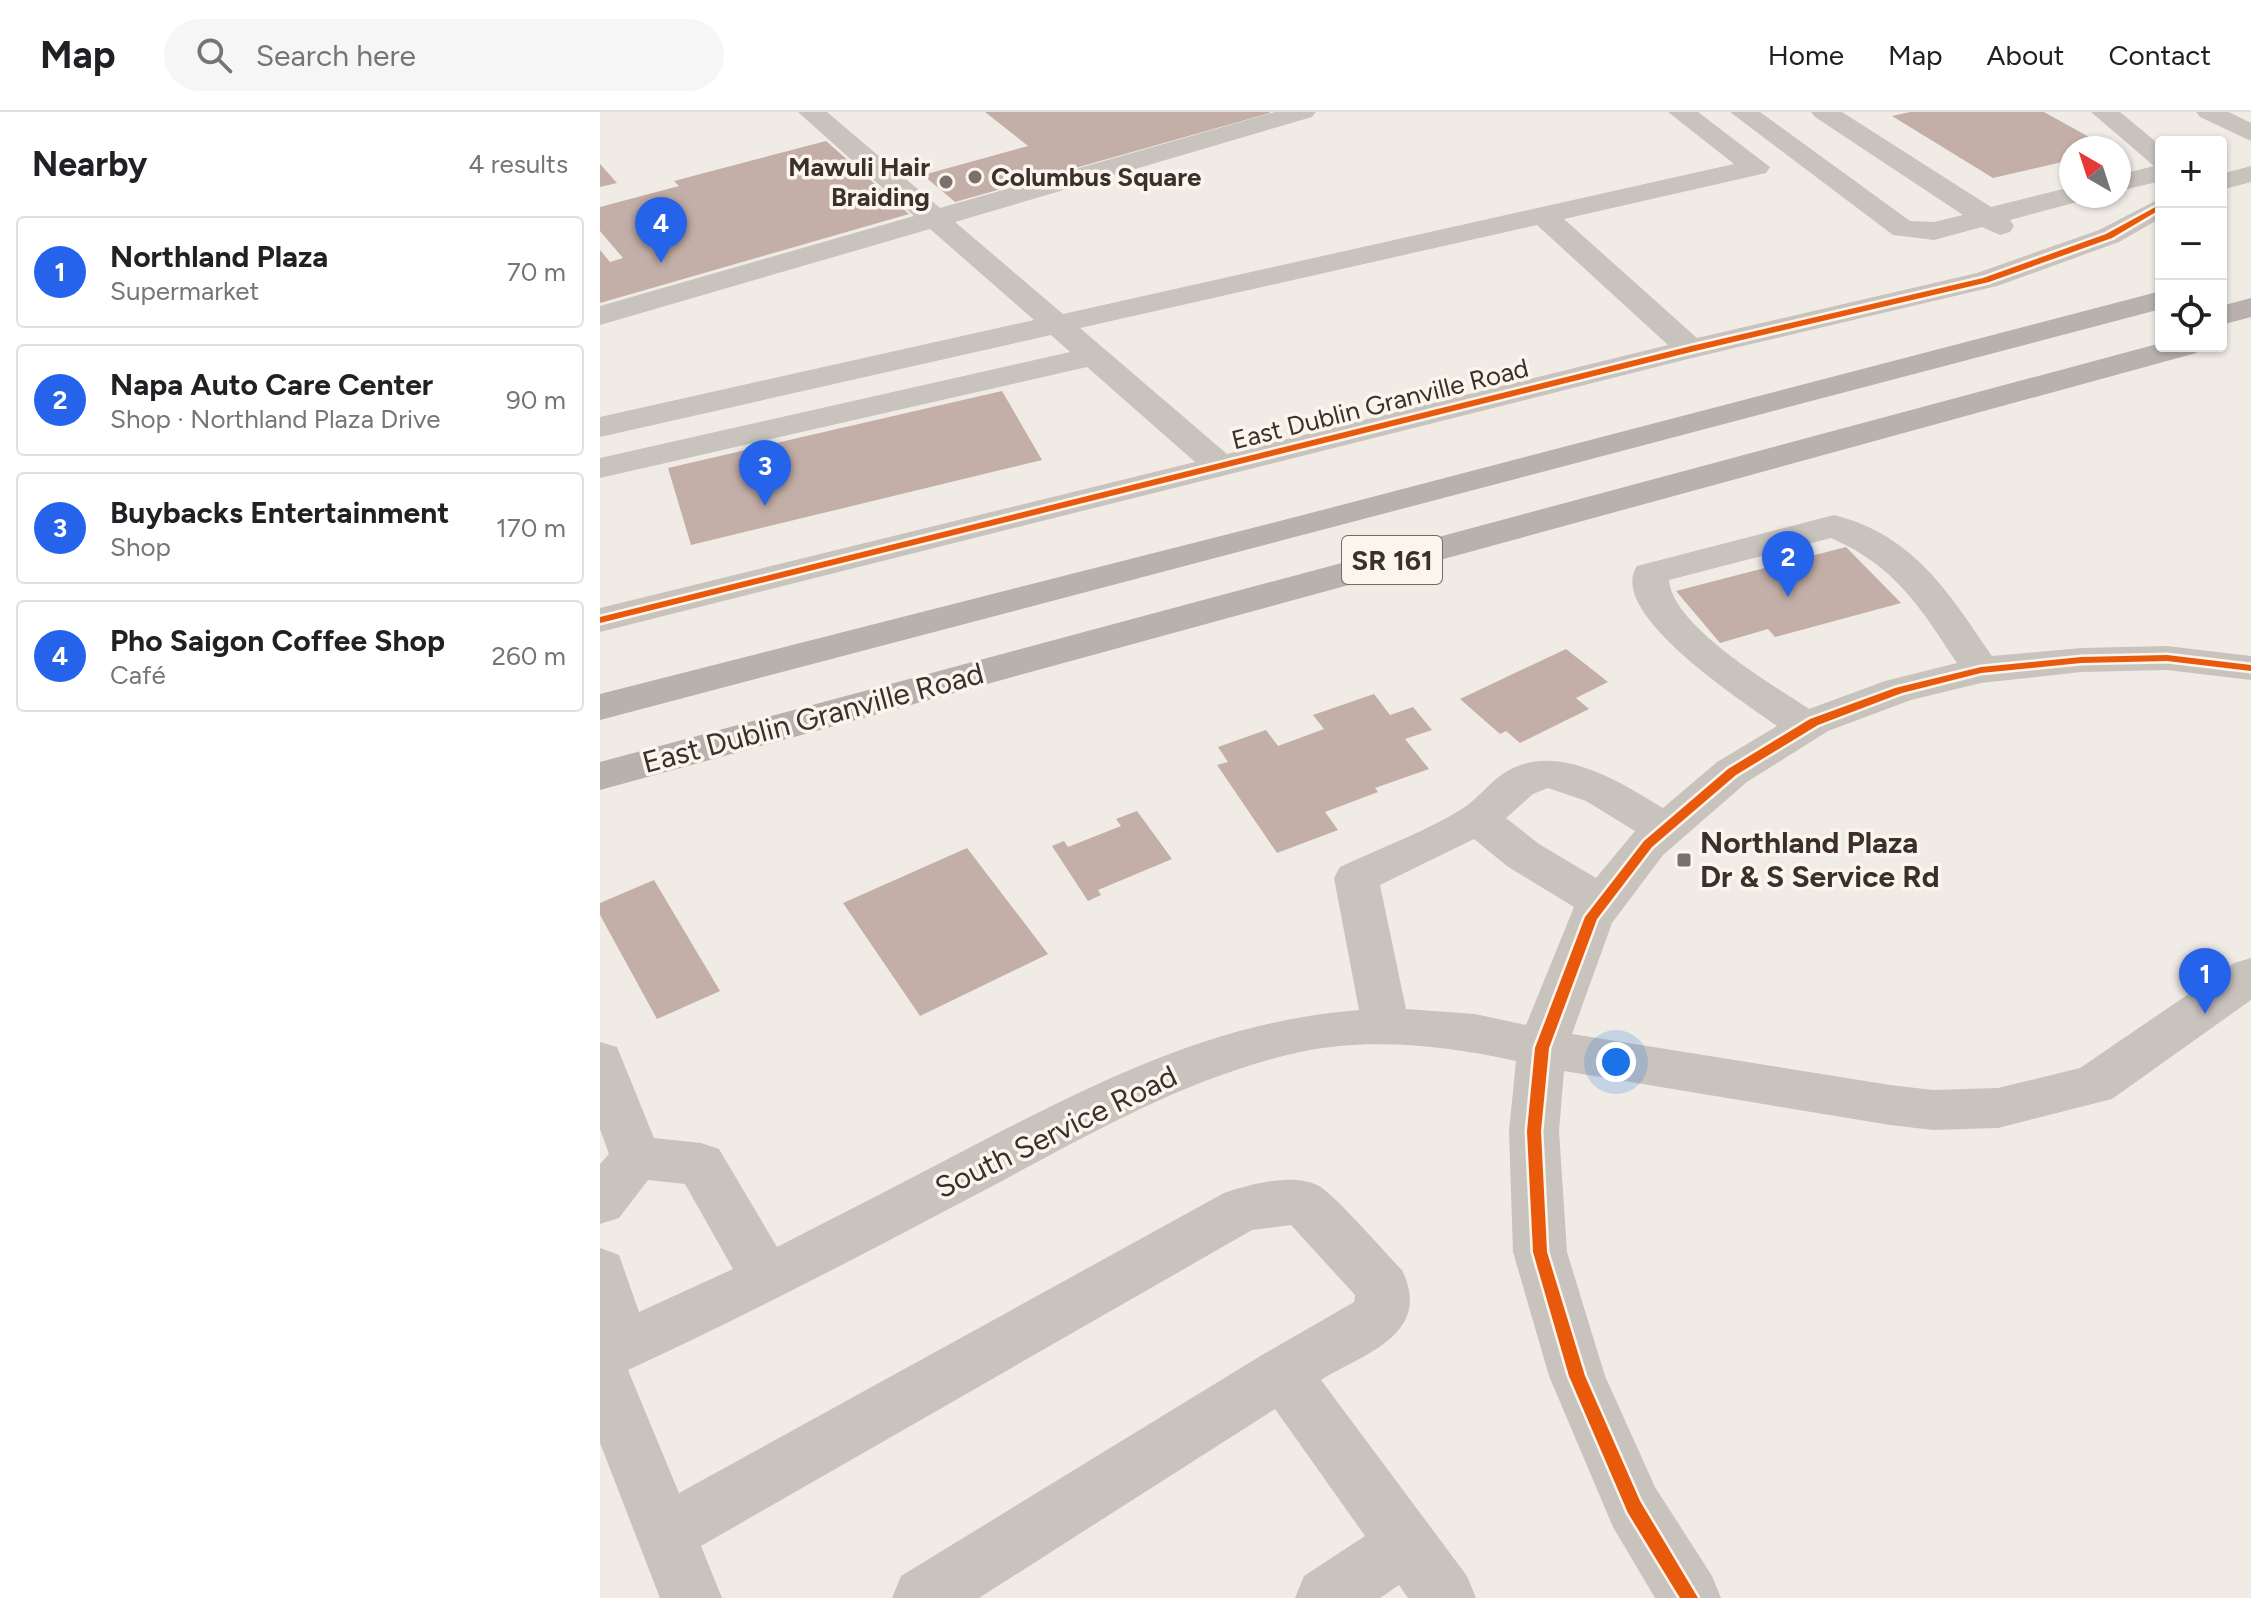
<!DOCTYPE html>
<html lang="en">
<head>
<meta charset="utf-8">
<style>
  :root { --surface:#fff; --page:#f6f6f6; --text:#202124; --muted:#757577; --line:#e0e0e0; --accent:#2563eb }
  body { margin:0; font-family:Figtree,sans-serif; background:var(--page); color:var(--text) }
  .controls { position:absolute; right:24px; top:24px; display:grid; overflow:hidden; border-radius:8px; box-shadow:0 2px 6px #0004 }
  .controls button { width:72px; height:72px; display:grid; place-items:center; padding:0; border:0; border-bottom:2px solid var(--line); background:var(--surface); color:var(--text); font:40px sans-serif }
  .compass { position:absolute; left:1459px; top:24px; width:72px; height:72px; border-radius:50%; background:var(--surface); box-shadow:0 2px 6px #0004; rotate:321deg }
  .you { position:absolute; left:1016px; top:950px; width:28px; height:28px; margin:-20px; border:6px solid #fff; border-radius:50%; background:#1a73e8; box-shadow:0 0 0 12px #1a73e833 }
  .badge { display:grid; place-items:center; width:52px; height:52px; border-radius:50%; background:var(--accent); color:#fff; font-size:26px; font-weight:700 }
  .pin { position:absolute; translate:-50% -66px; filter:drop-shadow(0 2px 4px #0008) }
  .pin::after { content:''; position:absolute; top:42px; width:28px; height:24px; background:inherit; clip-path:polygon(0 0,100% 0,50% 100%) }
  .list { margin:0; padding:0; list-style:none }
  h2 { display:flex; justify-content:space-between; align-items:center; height:104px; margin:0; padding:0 32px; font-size:34px }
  h2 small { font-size:26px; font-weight:400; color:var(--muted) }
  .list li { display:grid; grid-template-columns:52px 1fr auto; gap:24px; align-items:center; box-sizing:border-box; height:112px; margin:0 16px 16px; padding:0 16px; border:2px solid var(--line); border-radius:8px }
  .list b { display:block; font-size:30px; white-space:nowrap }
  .list p { margin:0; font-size:26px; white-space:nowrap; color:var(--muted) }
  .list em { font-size:26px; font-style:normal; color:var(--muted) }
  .icon { flex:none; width:44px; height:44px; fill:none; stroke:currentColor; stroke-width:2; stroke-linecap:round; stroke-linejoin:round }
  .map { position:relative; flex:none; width:1651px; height:1486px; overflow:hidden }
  header { display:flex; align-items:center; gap:48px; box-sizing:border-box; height:112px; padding:0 40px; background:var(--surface); border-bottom:2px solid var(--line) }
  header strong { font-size:38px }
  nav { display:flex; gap:44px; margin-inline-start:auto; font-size:28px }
  .search { width:560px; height:72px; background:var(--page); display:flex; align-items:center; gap:20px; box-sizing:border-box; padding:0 28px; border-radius:44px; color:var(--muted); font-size:30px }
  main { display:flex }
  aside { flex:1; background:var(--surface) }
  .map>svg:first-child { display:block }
</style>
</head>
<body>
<header>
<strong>Map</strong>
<div class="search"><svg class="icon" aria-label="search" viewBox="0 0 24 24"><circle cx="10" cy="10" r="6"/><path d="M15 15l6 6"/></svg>Search here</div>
<nav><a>Home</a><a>Map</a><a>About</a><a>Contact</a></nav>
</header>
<main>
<aside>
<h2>Nearby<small>4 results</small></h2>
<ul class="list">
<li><span class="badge">1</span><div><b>Northland Plaza</b><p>Supermarket</p></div><em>70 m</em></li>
<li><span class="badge">2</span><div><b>Napa Auto Care Center</b><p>Shop · Northland Plaza Drive</p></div><em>90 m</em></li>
<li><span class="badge">3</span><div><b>Buybacks Entertainment</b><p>Shop</p></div><em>170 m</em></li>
<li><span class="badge">4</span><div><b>Pho Saigon Coffee Shop</b><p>Café</p></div><em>260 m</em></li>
</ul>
</aside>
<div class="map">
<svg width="1651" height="1486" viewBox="0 0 1651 1486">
  <rect width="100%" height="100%" fill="#f0ebe5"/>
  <!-- building -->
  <g fill="#c3afa7">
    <polygon points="385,0 670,0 670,1 355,90 323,63 428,34"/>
    <polygon points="1310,0 1444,0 1509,36 1471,36 1471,48 1393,66 1292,4"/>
    <polygon points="226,29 309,102 0,191 0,138 10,150 23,146 0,119 0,95 79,74 74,69"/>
    <polygon points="0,52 17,71 0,75"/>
    <polygon points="402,279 442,348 91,433 68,356"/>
    <polygon points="1246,435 1301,491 1175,525 1168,517 1120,531 1076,479"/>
    <polygon points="966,537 1008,570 976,586 989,597 920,631 906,619 900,622 860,587"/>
    <polygon points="774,582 790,603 813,595 832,618 805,627 829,657 775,676 778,680 725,700 738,718 677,741 617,653 628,650 618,635 666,618 678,634 724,617 713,603"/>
    <polygon points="537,699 572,747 498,778 501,783 488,789 452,734 464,729 468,735 521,714 516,707"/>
    <polygon points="367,736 448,842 320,904 243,791"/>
    <polygon points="54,768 120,879 57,907 0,803 0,791"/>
  </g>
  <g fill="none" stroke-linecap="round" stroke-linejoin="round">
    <!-- minor -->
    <g fill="#c9c3be" fill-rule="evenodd">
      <path d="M198,0H227L340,96L675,0H716L712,5L355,110L463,202L1134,52L1068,0H1098L1170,55L1166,61L964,107L1097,226L1377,161L1499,118L1561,86V106L1519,130L1397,174L1092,246L0,520V496L595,350L487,255L0,366V346L470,240L451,223L0,325V305L434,208L330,117L0,213V194L314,104ZM937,113L1068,233L627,342L480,216Z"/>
      <polygon points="1130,0 1160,0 1310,109 1334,110 1363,103 1215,5 1211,0 1242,0 1391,95 1471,75 1471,84 1484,84 1481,89 1410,108 1414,114 1410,120 1400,123 1382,115 1334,128 1293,123"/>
      <polygon points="1491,0 1520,0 1561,34 1561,69 1519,79 1519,63 1554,54"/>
      <polygon points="1596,0 1629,0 1651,11 1651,29 1600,5"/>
      <polygon points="1651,54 1651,70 1621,78 1621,62"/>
      <path d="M1234,403C1314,423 1349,481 1392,544L1481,536L1567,534L1651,544V568L1567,558L1481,560L1381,571L1311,588L1228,619L1147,670L1063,743L1012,811L972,922L1290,973L1333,978L1398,976L1480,956L1634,851L1651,846V888L1512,987L1398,1016L1333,1018L1290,1013L964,959L959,1019L967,1140L1005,1264L1055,1375L1112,1464L1121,1486H1055L1013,1415L949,1264L913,1140L909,1019L916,949C848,934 770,925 700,940C586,965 486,1024 385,1078C267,1140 150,1202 28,1258L79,1381L624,1081C650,1072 692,1061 717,1073C734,1081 785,1141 802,1158C833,1222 766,1241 721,1268L867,1464L876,1486H808L799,1473L780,1486H695L704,1464L765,1424L675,1297L379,1486H292L301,1464L662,1243L754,1190L755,1183L691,1113L652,1118L101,1434L122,1486H60L0,1331V1136L19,1143L39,1200L133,1157L85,1072L48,1068L19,1106L0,1112V1052L9,1042L0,1017V930L17,935L54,1026L101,1031L119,1037L177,1135C247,1099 318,1063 388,1026C510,964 620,909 759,898L734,766L740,755C780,736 825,720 862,697C879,686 891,668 909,658C960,631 1020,670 1063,696L1117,650L1177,614C1145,591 1005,501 1037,454ZM1231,426C1295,454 1320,495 1357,551L1285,569L1209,597C1172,572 1073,515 1069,468ZM948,676L986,689L1035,719L996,766L939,732L906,706L933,682ZM874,727L907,754L974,795L926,913L875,902L806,897L780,773Z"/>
    </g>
    <!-- major -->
    <g fill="#b8b1ad" fill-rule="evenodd">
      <polygon points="1561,179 1561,197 0,608 0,582 707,402"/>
      <polygon points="1651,186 1651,205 1621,213 1621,194"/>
      <polygon points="1561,231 1561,234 1601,234 1596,241 0,678 0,650"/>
    </g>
    <defs>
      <g id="cycleway">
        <polygon points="1561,92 1561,97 1512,126 1389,170 1091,240 0,511 0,505 1091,234 1383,166 1506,122"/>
        <polygon points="1567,543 1651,553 1651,559 1567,549 1481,551 1381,561 1302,581 1218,613 1136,663 1052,735 997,807 949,936 941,1019 947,1140 985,1264 1040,1389 1098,1486 1080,1486 1028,1401 969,1264 933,1140 927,1019 935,936 985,805 1044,729 1128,657 1210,607 1295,576 1381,555 1481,545"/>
      </g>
    </defs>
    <!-- cycleway casing -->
    <use href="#cycleway" stroke="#fbf5ee" stroke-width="5"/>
    <!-- cycleway -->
    <use href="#cycleway" fill="#e8590c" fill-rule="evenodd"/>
  </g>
  <!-- markers -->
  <g fill="#7a716c" stroke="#fbf5ee" stroke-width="3">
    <circle cx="375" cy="65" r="8"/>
    <circle cx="346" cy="70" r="8"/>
    <rect x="1076" y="740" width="16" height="16" rx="4"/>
  </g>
  <g text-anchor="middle" stroke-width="7" stroke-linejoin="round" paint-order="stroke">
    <!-- far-poi labels -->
    <g font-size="26" font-weight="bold" fill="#3b302b" stroke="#fbf5ee" text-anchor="end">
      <text x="330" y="64">Mawuli Hair<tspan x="330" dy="30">Braiding</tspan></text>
      <text x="391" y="74" text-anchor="start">Columbus Square</text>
    </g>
    <!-- far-street labels -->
    <g font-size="26" fill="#3b302b" stroke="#fbf5ee">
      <text transform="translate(780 292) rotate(-14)" y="9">East Dublin Granville Road</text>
    </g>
    <!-- shield labels -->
    <rect fill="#fbf5ee" stroke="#756b66" stroke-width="2" x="742" y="424" width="100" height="48" rx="6"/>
    <g font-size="28" font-weight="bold" fill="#3b302b">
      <text x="792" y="458">SR 161</text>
    </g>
    <!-- street labels -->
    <g font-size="30" fill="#3b302b" stroke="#fbf5ee">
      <text transform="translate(213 606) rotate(-15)" y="10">East Dublin Granville Road</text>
      <text transform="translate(456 1020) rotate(-26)" y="10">South Service Road</text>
    </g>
    <!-- poi labels -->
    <g font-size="30" font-weight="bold" fill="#3b302b" stroke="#fbf5ee" text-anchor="start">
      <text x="1100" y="741">Northland Plaza<tspan x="1100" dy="34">Dr &amp; S Service Rd</tspan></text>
    </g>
  </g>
</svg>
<div class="controls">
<button>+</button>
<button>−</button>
<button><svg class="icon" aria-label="locate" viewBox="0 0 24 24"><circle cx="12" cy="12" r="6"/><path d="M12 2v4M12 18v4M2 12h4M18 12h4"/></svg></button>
</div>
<svg class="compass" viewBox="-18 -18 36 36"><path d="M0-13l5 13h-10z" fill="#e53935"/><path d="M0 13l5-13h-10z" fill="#757577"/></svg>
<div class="you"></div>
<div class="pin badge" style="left:1605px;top:902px">1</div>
<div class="pin badge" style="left:1188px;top:485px">2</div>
<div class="pin badge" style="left:165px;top:394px">3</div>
<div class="pin badge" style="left:61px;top:151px">4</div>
</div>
</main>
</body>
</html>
